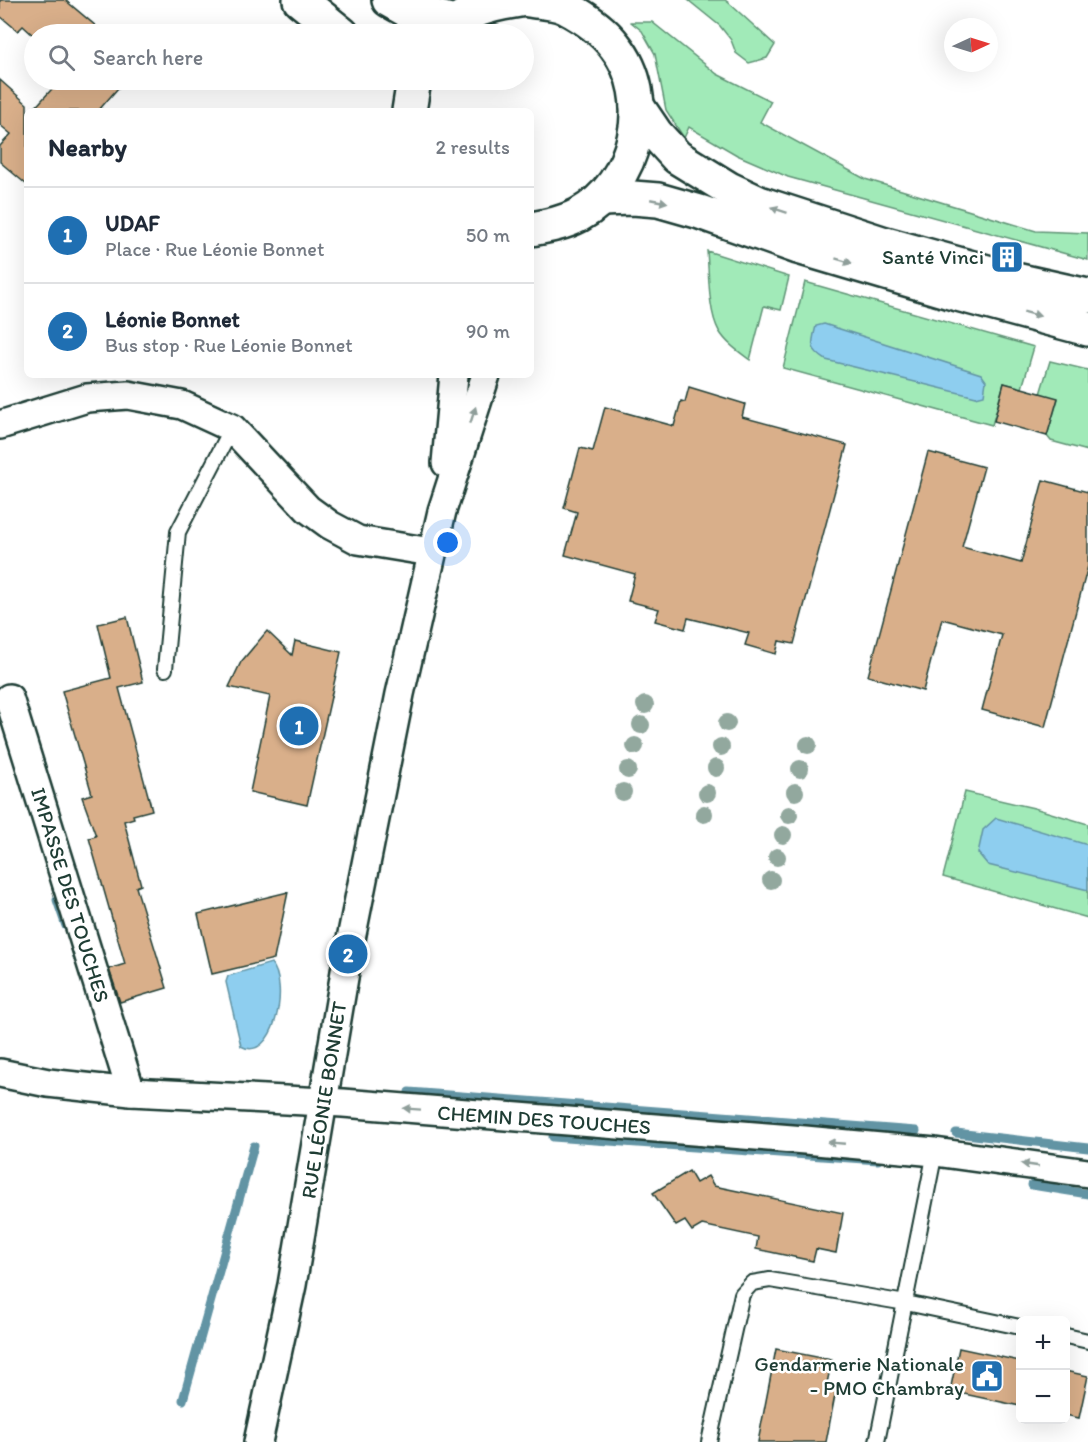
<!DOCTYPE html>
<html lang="en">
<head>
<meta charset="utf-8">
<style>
  :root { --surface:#fff; --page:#f2f2f3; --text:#1f2937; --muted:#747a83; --line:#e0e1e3; --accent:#1f6fb2 }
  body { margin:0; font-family:Itim,sans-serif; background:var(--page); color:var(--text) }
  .controls { position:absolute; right:18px; bottom:18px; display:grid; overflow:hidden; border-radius:9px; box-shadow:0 6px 24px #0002 }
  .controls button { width:54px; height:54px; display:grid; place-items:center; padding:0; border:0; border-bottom:2px solid var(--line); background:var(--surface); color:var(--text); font:30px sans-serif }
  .compass { position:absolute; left:944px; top:18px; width:54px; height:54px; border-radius:50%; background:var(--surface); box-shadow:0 6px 24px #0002; rotate:86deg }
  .you { position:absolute; left:448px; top:543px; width:21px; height:21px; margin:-15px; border:4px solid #fff; border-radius:50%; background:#1a73e8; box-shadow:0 0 0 9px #1a73e833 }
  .badge { display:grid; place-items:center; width:39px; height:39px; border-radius:50%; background:var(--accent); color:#fff; font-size:20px; font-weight:700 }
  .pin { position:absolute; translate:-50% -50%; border:3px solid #fff; box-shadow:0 2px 6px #0006 }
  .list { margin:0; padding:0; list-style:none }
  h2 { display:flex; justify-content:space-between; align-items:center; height:78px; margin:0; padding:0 24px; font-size:26px }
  h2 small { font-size:20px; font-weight:400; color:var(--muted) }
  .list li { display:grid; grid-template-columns:39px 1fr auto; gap:18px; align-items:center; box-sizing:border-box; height:96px; padding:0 24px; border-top:2px solid var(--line) }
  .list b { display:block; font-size:22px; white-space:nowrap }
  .list p { margin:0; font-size:20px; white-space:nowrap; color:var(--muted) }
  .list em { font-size:20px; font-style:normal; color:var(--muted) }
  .icon { flex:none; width:33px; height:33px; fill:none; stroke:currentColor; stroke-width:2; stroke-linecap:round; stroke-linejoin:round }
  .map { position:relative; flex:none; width:1088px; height:1442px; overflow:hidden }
  .search { position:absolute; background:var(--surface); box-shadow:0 6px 24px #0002; left:24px; top:24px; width:510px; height:66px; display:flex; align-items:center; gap:15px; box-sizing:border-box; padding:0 21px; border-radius:33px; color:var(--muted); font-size:22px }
  .panel { position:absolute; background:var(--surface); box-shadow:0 6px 24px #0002; left:24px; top:108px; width:510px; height:270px; border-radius:9px }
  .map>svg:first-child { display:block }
</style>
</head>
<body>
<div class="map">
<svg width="1088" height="1442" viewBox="0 0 1088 1442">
  <rect width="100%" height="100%" fill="#fff"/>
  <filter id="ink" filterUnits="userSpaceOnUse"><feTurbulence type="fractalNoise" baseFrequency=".0167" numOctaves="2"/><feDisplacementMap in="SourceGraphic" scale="12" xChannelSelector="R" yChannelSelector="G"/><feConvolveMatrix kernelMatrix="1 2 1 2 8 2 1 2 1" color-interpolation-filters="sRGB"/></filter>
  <g filter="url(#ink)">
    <!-- green -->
    <g fill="#a1eab8" stroke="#609476" stroke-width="1.5">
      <polygon points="688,0 725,0 729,3 775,45 767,58 749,63 736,53 731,40 720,26"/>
      <polygon points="631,22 652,22 717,74 771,101 760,122 865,179 1036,231 1088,233 1088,260 788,177 737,155 689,127 684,138 666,110 655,54 642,31"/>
      <path d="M707,251L789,277L781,310L764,306L750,360C739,352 726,343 719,331C708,312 709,273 707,251Z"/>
      <polygon points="805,282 1034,347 1022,388 1004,383 992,425 783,368"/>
      <polygon points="1050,361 1088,370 1088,451 1051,441 1047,436 1058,399 1040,394"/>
      <polygon points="965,792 1034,808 1088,824 1088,918 943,877"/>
    </g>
    <!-- water -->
    <g fill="#8eceef" stroke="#6294a4" stroke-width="1.5">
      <path d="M824,324L981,374L986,381L984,395L976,397L826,360C809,349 811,345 816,326Z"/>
      <polygon points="996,818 1088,845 1088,890 988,865 978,853 983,830"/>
      <path d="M271,963C291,985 273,1064 241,1046L226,982L228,976Z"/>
    </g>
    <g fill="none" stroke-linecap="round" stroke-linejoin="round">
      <!-- stream -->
      <g stroke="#6294a4" stroke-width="9">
        <polyline points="57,900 66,926"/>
        <polyline points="409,1092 916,1131"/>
        <polyline points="956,1133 1088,1148"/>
        <polyline points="553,1137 878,1160"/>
        <polyline points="1032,1185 1088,1194"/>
        <polyline points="183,1400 254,1146"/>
      </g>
    </g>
    <!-- building -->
    <g fill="#d9af8a" stroke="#1f3d34" stroke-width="1.5">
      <polygon points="0,0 65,0 97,27 92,34 34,36 23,26 18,31 0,16"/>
      <polygon points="0,80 27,104 27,185 0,162 0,146 11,134 0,125"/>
      <polygon points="60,80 125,80 98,111 32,111"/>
      <polygon points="1004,383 1058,398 1047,436 994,421"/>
      <polygon points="689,387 745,404 742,417 847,445 794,644 779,641 776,654 745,645 749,633 688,618 685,629 655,621 659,609 628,601 635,574 565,555 577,512 564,508 580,448 593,451 605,407 674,426 681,401 685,402"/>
      <polygon points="928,452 984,467 962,547 1021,563 1043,480 1088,492 1088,566 1045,727 982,710 1002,635 942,619 923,691 868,676"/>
      <polygon points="127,617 143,682 119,688 152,810 133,815 134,818 124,821 141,885 136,887 167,988 120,1002 109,969 125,964 89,838 96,836 82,797 92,794 62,691 111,678 98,624"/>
      <polygon points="267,631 292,655 295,641 341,652 307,805 250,792 270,696 229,687 241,662"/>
      <polygon points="288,892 274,959 212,974 198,914"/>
      <polygon points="689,1171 696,1183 708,1176 714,1186 843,1213 836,1253 816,1249 813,1261 756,1249 758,1237 702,1225 692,1231 685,1221 676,1226 653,1193"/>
      <polygon points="959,1348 1020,1361 1020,1406 950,1391"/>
      <polygon points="776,1349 832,1360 827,1383 837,1385 826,1442 758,1442"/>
      <polygon points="1065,1371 1088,1376 1079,1418 1065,1415"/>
    </g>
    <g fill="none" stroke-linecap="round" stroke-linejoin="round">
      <defs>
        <g id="service">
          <polyline points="165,669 178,532 232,428"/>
          <polyline points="1066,1336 1088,1341"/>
          <polyline points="709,1442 742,1294 752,1283 770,1280 906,1303 1020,1327"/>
          <polyline points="877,1442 935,1152"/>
        </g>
        <g id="minor">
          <polyline points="0,425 87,398 128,395 182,405 232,428 308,509 330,525 358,540 431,552"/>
          <polyline points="446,463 454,375"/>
          <polyline points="9,698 131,1092"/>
          <polyline points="0,1073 48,1083 131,1092 343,1103 805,1140 935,1152 1088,1173"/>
          <polyline points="258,1442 292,1285 348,954 400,694 442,511 486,375"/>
        </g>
        <g id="tertiary">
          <polyline points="300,0 342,34"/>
          <polyline points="389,0 405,9 454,22"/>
          <path d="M529,0C540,2 554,2 565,7C584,17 602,29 615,46C657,98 636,184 579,215C564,223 548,226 531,229"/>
          <path d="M442,34C466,10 487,5 520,0"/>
          <polyline points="637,106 656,134 677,157 729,189 759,203 882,243 1016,280 1088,296"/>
          <polyline points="409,111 414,80"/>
          <polyline points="601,199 633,198 658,200 700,212 798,247 950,292 1088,329"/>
        </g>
      </defs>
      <!-- service casing -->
      <use href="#service" stroke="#1f3d34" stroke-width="18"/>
      <!-- minor casing -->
      <use href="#minor" stroke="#1f3d34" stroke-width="32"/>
      <!-- tertiary casing -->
      <use href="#tertiary" stroke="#1f3d34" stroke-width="38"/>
      <!-- service -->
      <use href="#service" stroke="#fff" stroke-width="14"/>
      <!-- minor -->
      <use href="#minor" stroke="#fff" stroke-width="27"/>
      <!-- tertiary -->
      <use href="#tertiary" stroke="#fff" stroke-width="33"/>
    </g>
    <!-- trees -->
    <g fill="#92a89e">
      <circle cx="645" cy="705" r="9"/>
      <circle cx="727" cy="723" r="9"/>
      <circle cx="641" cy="725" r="9"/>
      <circle cx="808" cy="745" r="9"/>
      <circle cx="635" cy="746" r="9"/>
      <circle cx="721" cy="747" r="9"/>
      <circle cx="716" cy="768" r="9"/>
      <circle cx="800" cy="769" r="9"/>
      <circle cx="628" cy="770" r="9"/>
      <circle cx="623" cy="792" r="9"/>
      <circle cx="795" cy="792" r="9"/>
      <circle cx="707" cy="793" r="9"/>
      <circle cx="704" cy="814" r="9"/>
      <circle cx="789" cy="815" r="9"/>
      <circle cx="783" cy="835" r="9"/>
      <circle cx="777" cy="857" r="9"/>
      <circle cx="771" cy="880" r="9"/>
    </g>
    <!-- one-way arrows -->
    <defs><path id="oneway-solid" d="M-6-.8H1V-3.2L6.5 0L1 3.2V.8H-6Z" transform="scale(1.5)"/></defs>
    <g fill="#8f9e9a">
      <use href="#oneway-solid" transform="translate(659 201) rotate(11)"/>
      <use href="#oneway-solid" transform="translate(779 210) rotate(-161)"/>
      <use href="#oneway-solid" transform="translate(844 261) rotate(17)"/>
      <use href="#oneway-solid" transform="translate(1032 314) rotate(15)"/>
      <use href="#oneway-solid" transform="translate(473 415) rotate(-72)"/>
      <use href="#oneway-solid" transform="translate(412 1109) rotate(-176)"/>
      <use href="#oneway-solid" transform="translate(836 1143) rotate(-175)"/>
      <use href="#oneway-solid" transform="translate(1030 1165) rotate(-172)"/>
    </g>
  </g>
  <!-- icons -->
  <defs>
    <symbol id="building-square" viewBox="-11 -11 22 22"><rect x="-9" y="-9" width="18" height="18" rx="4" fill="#1f6fb2" stroke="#fff"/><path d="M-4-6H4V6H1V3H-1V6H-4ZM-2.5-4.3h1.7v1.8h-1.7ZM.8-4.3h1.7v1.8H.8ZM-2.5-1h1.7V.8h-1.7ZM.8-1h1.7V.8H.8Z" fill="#fff"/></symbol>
    <symbol id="civic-square" viewBox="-11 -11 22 22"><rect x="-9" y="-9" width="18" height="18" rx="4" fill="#1f6fb2" stroke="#fff"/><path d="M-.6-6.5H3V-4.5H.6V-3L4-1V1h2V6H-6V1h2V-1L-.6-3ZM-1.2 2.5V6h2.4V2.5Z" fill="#fff"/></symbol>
  </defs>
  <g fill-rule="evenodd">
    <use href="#building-square" x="988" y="238" width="38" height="38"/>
    <use href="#civic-square" x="968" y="1357" width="38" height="38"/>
  </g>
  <g text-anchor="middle" stroke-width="5" stroke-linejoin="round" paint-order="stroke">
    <!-- poi labels -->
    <g font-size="21" fill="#1f3d34" stroke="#fff" text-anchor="end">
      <text x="984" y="264">Santé Vinci</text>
      <text x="964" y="1371">Gendarmerie Nationale<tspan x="964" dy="24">- PMO Chambray</tspan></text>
    </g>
    <!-- street labels -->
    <g font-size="21" fill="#1f3d34" stroke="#fff">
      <text transform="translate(70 895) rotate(73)" y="7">IMPASSE DES TOUCHES</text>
      <text transform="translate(324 1100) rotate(-81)" y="7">RUE LÉONIE BONNET</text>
      <text transform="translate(544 1120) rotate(4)" y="7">CHEMIN DES TOUCHES</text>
    </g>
  </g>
</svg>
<div class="controls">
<button>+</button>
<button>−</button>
</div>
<svg class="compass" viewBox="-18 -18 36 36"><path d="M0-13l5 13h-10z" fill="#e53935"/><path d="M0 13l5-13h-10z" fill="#747a83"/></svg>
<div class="you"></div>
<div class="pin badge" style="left:299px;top:726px">1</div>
<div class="pin badge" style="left:348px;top:954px">2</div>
<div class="search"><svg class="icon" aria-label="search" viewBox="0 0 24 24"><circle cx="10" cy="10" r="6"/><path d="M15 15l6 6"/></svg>Search here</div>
<section class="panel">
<h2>Nearby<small>2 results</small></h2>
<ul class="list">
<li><span class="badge">1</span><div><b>UDAF</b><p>Place · Rue Léonie Bonnet</p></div><em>50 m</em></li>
<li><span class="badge">2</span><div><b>Léonie Bonnet</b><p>Bus stop · Rue Léonie Bonnet</p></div><em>90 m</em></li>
</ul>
</section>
</div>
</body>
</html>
